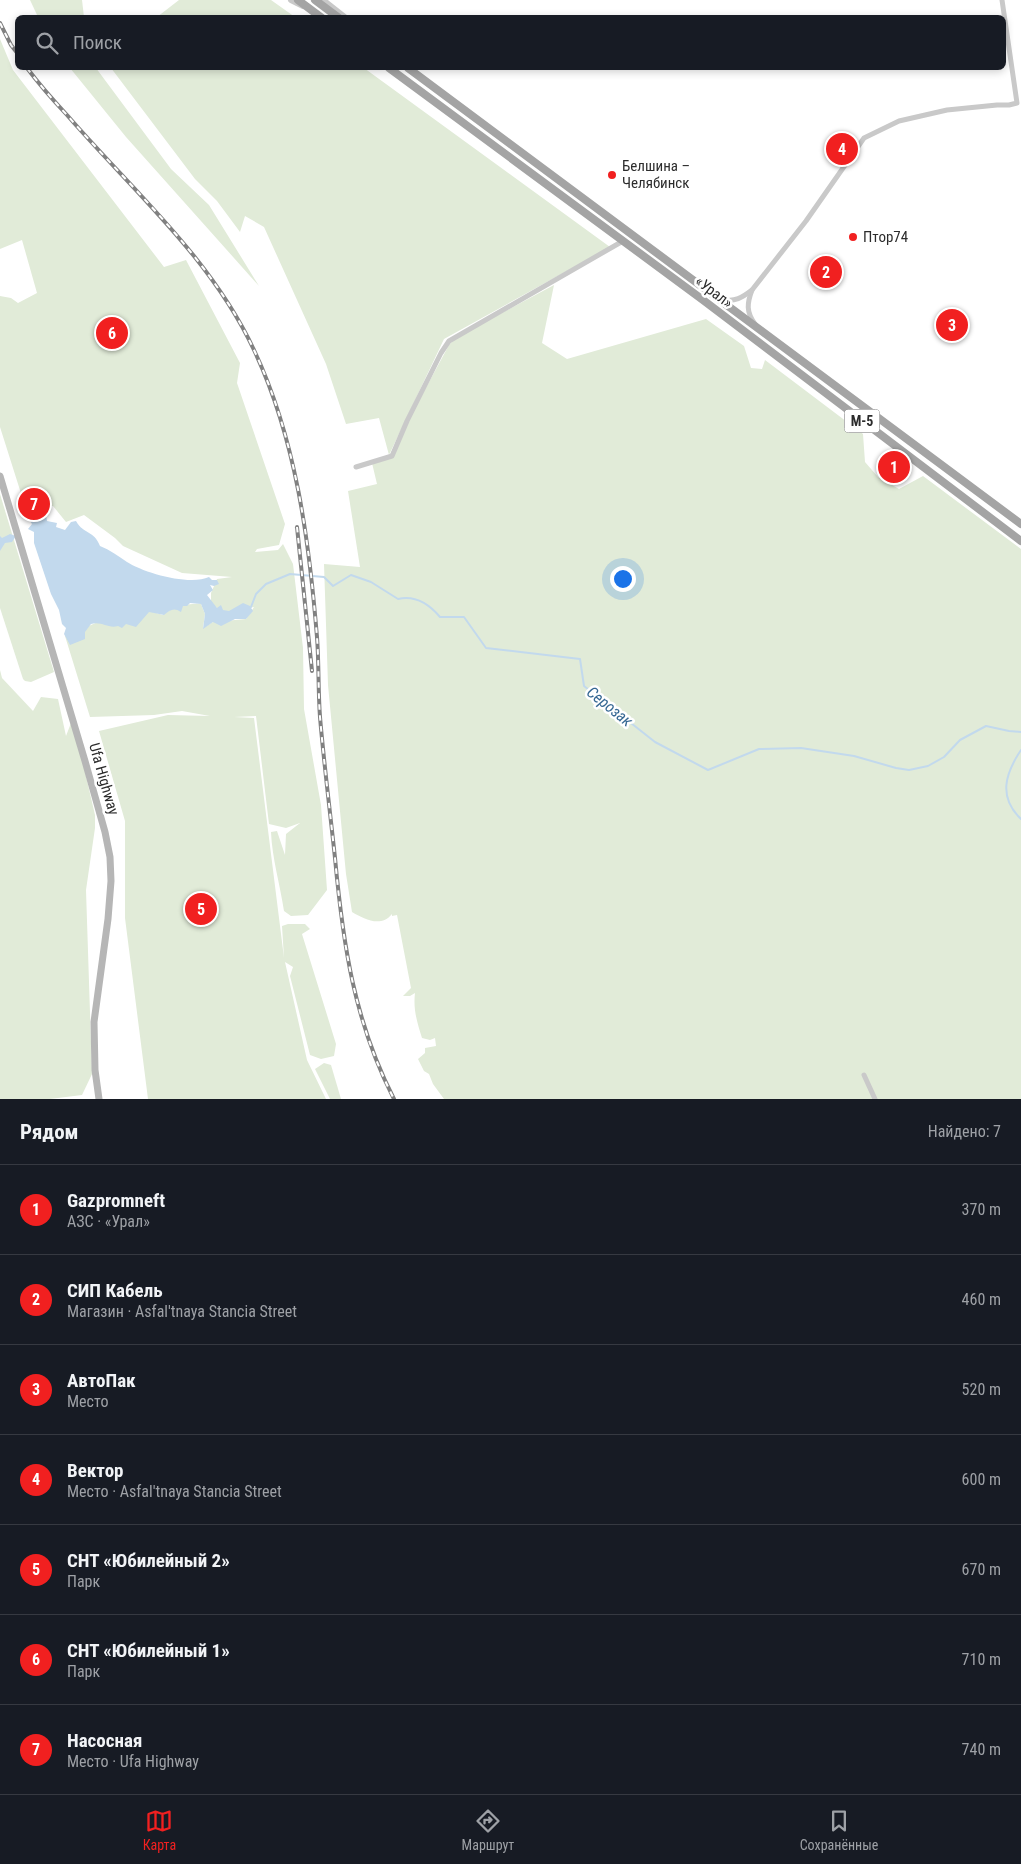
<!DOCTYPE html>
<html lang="ru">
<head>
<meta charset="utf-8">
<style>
  :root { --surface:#171b24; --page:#20242c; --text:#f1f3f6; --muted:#9ea1a6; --line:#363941; --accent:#f12020 }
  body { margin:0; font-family:"Roboto Condensed",sans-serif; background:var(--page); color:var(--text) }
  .you { position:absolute; left:622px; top:578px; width:18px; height:18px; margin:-12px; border:4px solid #fff; border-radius:50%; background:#1a73e8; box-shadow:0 0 0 8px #1a73e833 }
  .badge { display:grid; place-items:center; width:32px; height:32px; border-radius:50%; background:var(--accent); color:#fff; font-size:16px; font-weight:700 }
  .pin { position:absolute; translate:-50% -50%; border:2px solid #fff; box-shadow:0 1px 5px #0006 }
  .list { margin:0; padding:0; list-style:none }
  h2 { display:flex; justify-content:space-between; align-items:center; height:65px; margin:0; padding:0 20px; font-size:21px }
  h2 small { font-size:16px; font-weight:400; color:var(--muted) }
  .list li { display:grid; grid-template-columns:32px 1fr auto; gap:15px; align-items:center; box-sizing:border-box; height:90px; padding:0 20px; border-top:1px solid var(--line) }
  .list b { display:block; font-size:19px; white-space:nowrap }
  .list p { margin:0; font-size:16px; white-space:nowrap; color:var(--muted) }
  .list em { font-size:16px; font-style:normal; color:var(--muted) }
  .icon { flex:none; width:28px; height:28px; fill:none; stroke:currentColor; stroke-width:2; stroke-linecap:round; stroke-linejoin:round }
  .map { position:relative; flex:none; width:1021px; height:1099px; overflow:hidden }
  .search { position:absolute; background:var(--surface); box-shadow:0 2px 8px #0003; left:15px; right:15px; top:15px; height:55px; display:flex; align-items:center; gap:12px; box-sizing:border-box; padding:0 18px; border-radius:8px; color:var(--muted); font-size:19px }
  .sheet { height:695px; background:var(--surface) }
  nav { display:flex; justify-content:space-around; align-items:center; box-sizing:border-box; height:70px; border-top:1px solid var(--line); background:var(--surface); font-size:14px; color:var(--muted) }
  nav a { display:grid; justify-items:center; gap:2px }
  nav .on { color:var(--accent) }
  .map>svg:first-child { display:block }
</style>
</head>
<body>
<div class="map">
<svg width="1021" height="1099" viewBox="0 0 1021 1099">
  <rect width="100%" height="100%" fill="#fff"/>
  <!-- green -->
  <g fill="#e1ebd8">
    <polygon points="30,0 82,0 84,17 38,17"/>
    <polygon points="179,0 271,0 295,17 157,17"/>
    <path d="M0,39L13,70L164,267L186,260L240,363L237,383L285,524L279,545L257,549L255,552L278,550L283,544L293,564L303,648L304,709L321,805L327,890L308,915L291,916L284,911C280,884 272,858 271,832L277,831L285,855L286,834L300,823L286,828L269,824L256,716L234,717L254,718L284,958L282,926L288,924H305L310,929L302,934L336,1044L334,1056L321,1059L310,1055L290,976L293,967L285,962L307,1060L326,1099H148L125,918V821L99,731L168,715L210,716L182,711L154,715L90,717L65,636L98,622C122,630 129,622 149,611L163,615C173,607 188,603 201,604L205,614L203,628L213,622L246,619L254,607C235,610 229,618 211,604V593L217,579L232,577L182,573L123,546L115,538L84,515L66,522L53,506H25L0,427V296L11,298L18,303L37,293L22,240L0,249Z"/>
    <polygon points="70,68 96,68 171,169 209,205 259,286 126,137"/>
    <polygon points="111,68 364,68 610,247 444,339 389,455 379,418 346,424 326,364 264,227 245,216 240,232 217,201 195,179"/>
    <path d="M554,285L542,343L567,359L706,319L744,346L751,368L762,369L765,360L863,434L865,462L878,477L899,489L923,476L1021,549V1099H444L433,1084L429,1074L424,1071L418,1059L425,1053V1048L436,1046L435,1038L430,1040L422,1038C417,1022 413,1009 415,993L410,996H403L411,988L397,915L392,916V914C381,928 364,919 352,912L346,874L328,685L324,564L360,567L348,491L377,484L372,463L388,458L449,345L455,338Z"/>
    <polygon points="0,494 54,672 31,682 25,681 23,679 0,608"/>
    <polygon points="0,670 2,678 33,711 41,697 58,699 66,736 71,723 82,759 95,815 95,828 86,890 92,1074 82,1095 50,1099 0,1099"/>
    <polygon points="324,1063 331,1065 341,1099 330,1099 315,1069"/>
  </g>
  <!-- water -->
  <g fill="#c2d9ed">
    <path d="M26,507H32L46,515L47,521L57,523L56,527L65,530L71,522L76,521C84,535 94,530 100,546C110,550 118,556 127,562C144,573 190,586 209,577L212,580H217L219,584L214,586L210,585L213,590L207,595L217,608L221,605L223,610L229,611L243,603L250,606L253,611L246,619H235L221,626L213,622L203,629L205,614L201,604L190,603L187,606H183L181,612C174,607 170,610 164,615L149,612L136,627L126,624L122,628L118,626C108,629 102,621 91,624L85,632V639L70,645L64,634L66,628L62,624L59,610L51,594L34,543V532L28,529L32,524L30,521Z"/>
    <polygon points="10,534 16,536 12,542 5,543 0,551 0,536 2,538"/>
  </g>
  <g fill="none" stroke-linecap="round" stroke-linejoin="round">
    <!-- stream -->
    <g stroke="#c2d9ed" stroke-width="2">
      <path d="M251,607L256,594L266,584L290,574L324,577L333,586L351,575L371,582L398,599C415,595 429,604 440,617H464L486,648L580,659L584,686L655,742L708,770L759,749L801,748L854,756L896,768L909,770L928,766L944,757L960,740L986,726L1009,731L1021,732"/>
      <path d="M1021,750C1005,774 998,797 1021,819"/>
    </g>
    <!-- minor -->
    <g stroke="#c9c9c9" stroke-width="5">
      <path d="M752,290C747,303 746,312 755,324"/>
      <path d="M722,299C734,303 743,297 752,290L806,221L864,138L899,121L947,110L997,105H1009L1017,103L1002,0"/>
      <polyline points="356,467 392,456 407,421 441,353 449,341 623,241"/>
      <polyline points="864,1075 875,1099"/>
    </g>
    <!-- tertiary -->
    <g stroke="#c9c9c9" stroke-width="6">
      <polyline points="291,0 303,6"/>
      <polyline points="323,0 346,18"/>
    </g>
    <!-- secondary -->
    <polyline stroke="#b6b6b6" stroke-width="7" points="0,476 85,761 105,832 110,857 111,881 108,919 94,1022 95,1070 99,1099"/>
    <!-- primary -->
    <g stroke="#a4a4a4" stroke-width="8">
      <polyline points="298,0 322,18"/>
      <polyline points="315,0 339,18"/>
      <polyline points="389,68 703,300 1021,541"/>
      <polyline points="408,68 1021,524"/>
    </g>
    <defs>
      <g id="rail">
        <polyline points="0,23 11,45 18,54"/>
        <path d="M27,68C39,84 53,100 67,115C133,191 211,258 254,350C296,439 309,540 317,637C319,663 318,690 320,717C324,764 330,811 335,858C343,944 354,1021 394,1099"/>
        <polyline points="297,527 312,671"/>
      </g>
    </defs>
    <!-- rail casing -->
    <use href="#rail" stroke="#818181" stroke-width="4"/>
    <!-- rail -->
    <use href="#rail" stroke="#fff" stroke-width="2" stroke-dasharray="5.5" stroke-linecap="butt"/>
  </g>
  <!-- markers -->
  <g fill="#f12020" stroke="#fff" stroke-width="2">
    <circle cx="612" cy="175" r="5"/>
    <circle cx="853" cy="237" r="5"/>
  </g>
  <g text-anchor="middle" stroke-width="5" stroke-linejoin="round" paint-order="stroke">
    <!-- shield labels -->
    <rect fill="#fff" stroke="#6b6b6b" stroke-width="1" x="844.5" y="409.5" width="35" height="23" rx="4"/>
    <g font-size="14" font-weight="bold" fill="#2c2c2c">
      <text x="862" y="426">М-5</text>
    </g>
    <!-- poi labels -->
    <g font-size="15" fill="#2c2c2c" stroke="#fff" text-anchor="start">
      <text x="622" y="171">Белшина –<tspan x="622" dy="17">Челябинск</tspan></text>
      <text x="863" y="242">Птор74</text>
    </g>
    <!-- street labels -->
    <g font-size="15" fill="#2c2c2c" stroke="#fff">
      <text transform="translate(714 292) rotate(37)" y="5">«Урал»</text>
      <text transform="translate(104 779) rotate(74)" y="5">Ufa Highway</text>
    </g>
    <!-- water labels -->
    <g font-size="16" font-style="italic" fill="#356793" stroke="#fff">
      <text transform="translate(610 706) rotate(39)" y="6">Серозак</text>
    </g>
  </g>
</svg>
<div class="you"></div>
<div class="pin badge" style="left:894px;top:467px">1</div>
<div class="pin badge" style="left:826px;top:272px">2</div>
<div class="pin badge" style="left:952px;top:325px">3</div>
<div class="pin badge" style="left:842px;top:149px">4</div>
<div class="pin badge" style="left:201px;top:909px">5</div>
<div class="pin badge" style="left:112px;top:333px">6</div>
<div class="pin badge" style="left:34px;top:504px">7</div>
<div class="search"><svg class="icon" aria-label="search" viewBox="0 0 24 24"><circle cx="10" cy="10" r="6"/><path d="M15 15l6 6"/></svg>Поиск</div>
</div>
<section class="sheet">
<h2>Рядом<small>Найдено: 7</small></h2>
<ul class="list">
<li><span class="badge">1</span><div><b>Gazpromneft</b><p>АЗС · «Урал»</p></div><em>370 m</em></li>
<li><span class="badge">2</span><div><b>СИП Кабель</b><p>Магазин · Asfal'tnaya Stancia Street</p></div><em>460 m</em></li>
<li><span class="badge">3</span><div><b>АвтоПак</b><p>Место</p></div><em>520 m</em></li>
<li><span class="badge">4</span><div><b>Вектор</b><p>Место · Asfal'tnaya Stancia Street</p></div><em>600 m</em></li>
<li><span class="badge">5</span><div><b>СНТ «Юбилейный 2»</b><p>Парк</p></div><em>670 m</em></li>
<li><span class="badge">6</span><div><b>СНТ «Юбилейный 1»</b><p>Парк</p></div><em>710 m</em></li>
<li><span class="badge">7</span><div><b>Насосная</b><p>Место · Ufa Highway</p></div><em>740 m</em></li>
</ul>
</section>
<nav>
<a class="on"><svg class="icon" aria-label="map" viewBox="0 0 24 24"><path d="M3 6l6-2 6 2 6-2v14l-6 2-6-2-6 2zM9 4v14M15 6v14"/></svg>Карта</a>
<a><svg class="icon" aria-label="directions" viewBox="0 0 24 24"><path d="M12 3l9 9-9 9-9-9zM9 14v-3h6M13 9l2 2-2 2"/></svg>Маршрут</a>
<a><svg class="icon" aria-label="saved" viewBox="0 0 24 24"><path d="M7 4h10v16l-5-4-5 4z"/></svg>Сохранённые</a>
</nav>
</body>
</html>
